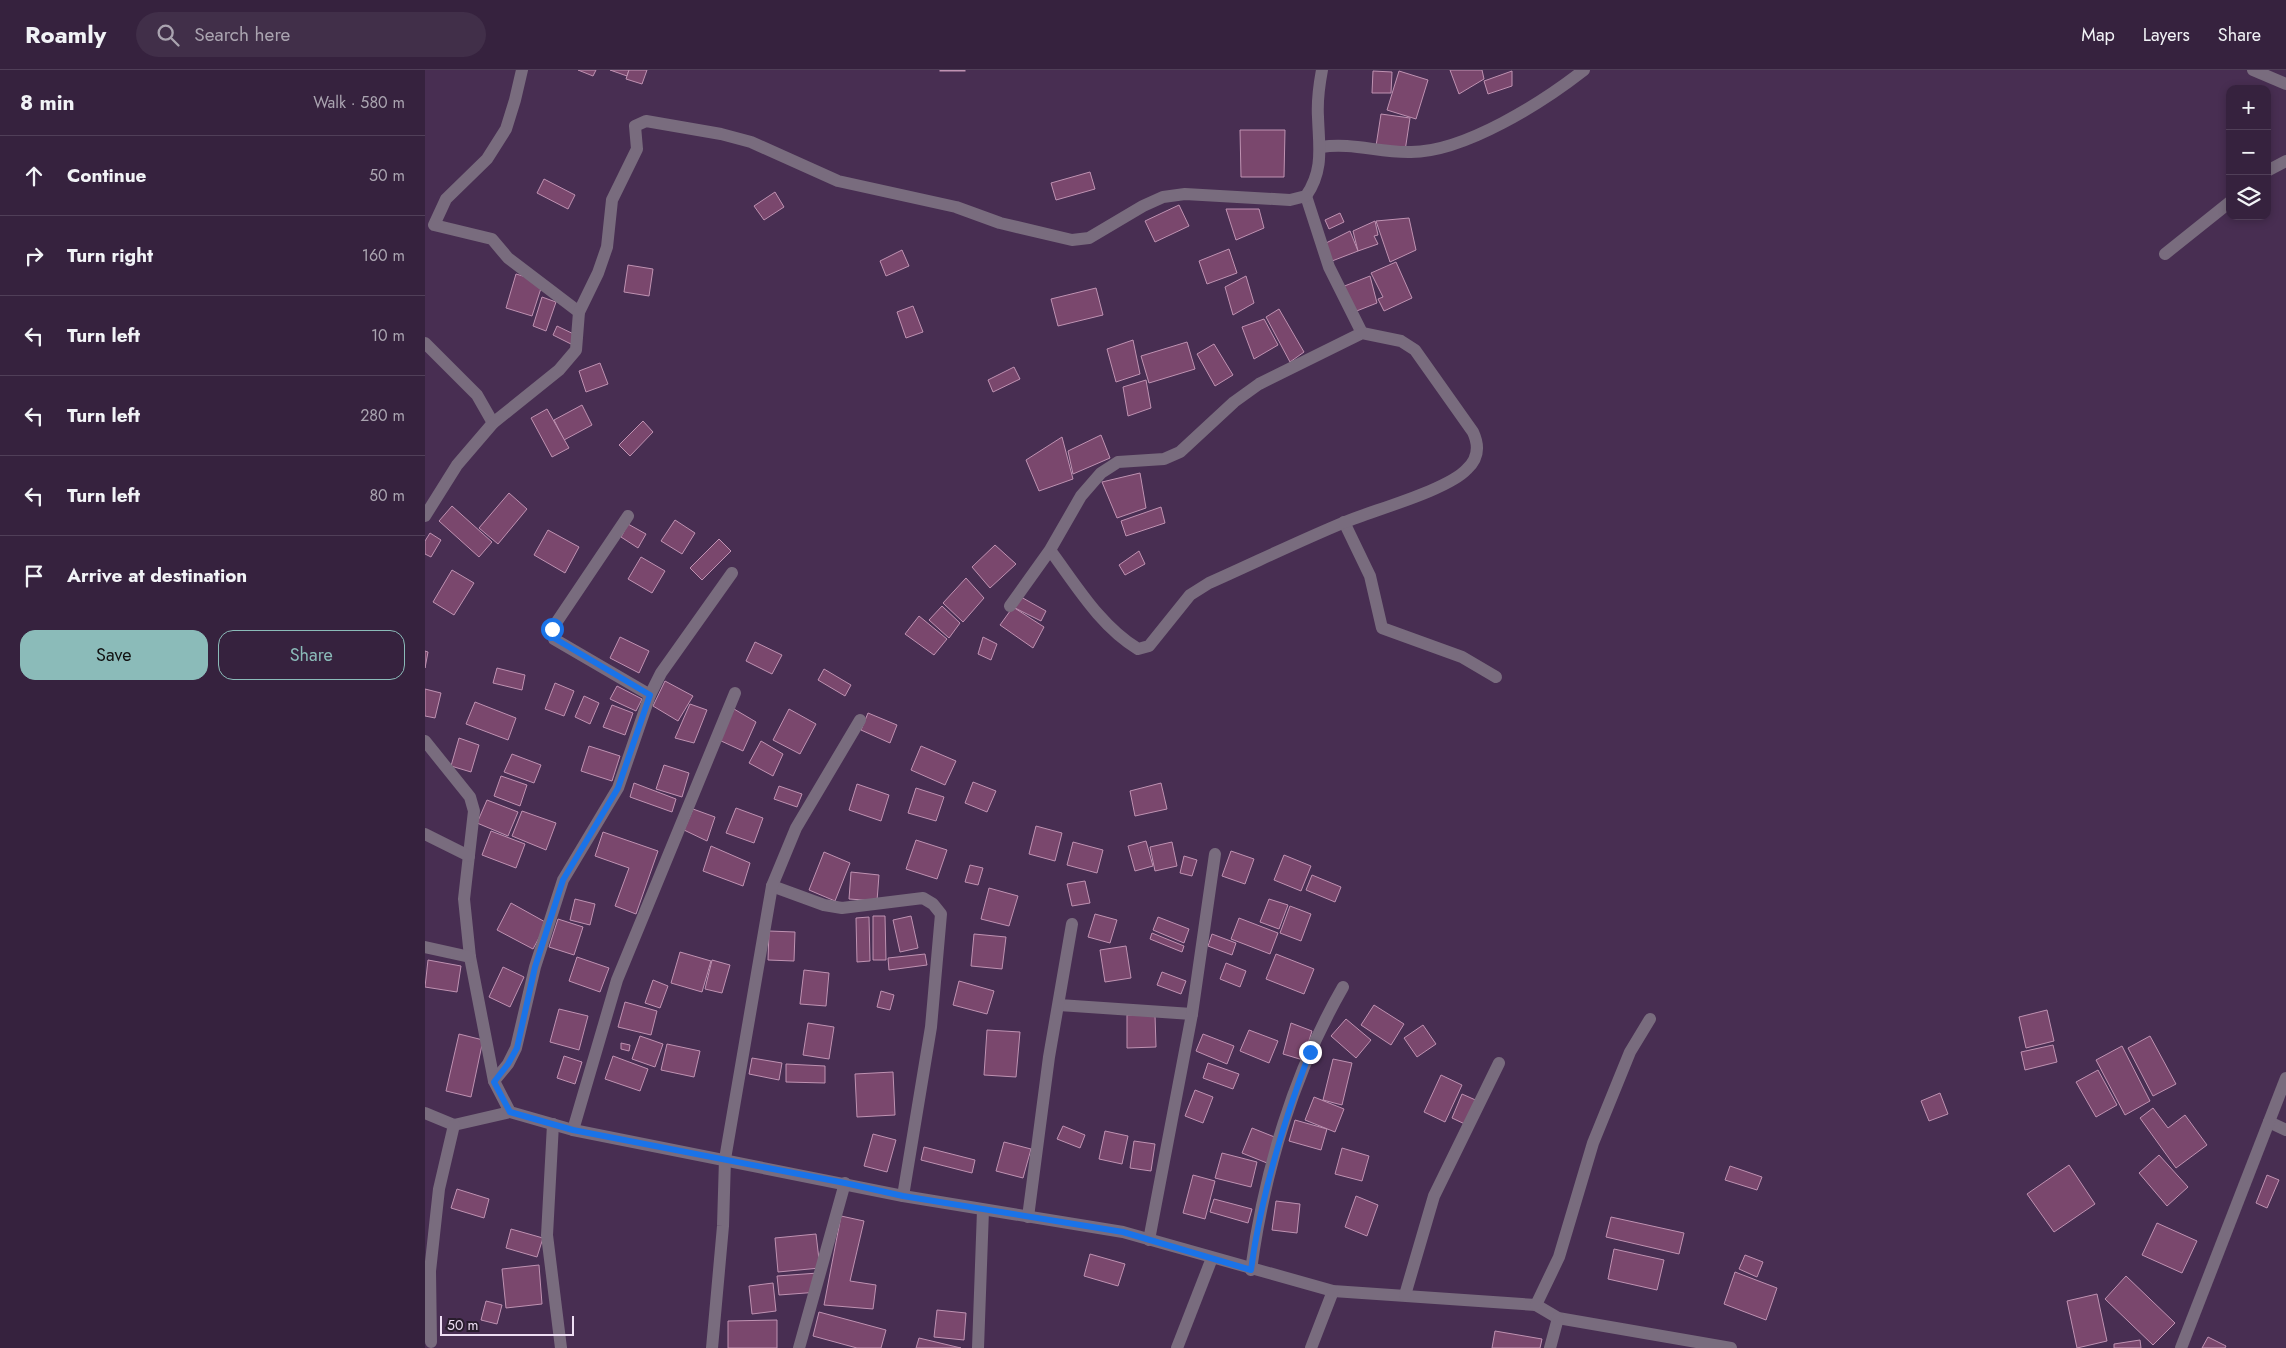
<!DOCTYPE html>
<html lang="en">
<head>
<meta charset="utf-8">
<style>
  :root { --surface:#36223e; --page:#412f49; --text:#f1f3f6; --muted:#aaa4b0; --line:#503f58; --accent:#8bbbb9 }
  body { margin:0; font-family:Jost,sans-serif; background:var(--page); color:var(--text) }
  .controls { position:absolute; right:15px; top:15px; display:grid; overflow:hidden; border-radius:10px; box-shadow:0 2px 8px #0003 }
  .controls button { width:45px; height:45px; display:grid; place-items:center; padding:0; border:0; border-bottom:1px solid var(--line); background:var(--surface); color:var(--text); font:25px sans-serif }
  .scale { position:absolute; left:15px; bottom:12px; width:134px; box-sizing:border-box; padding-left:5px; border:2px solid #eedef4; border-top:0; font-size:14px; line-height:18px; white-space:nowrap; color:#eedef4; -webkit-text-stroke:4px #281c2c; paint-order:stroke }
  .stop { position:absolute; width:15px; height:15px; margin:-11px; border:4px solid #1a73e8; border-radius:50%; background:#fff }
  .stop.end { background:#1a73e8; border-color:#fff; box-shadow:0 1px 5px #0008 }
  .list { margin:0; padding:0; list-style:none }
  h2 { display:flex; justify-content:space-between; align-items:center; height:65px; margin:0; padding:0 20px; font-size:21px }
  h2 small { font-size:16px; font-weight:400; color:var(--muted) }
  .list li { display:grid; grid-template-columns:32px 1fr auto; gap:15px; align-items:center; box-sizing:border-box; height:80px; padding:0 20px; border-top:1px solid var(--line) }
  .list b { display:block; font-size:19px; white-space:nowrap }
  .list em { font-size:16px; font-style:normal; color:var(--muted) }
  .actions { display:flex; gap:10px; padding:15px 20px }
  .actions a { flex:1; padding:11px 0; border:1px solid var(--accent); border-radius:15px; text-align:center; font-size:18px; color:var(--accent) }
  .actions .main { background:var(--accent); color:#111 }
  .icon { flex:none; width:28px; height:28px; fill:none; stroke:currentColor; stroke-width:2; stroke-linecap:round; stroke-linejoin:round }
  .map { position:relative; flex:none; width:1861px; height:1278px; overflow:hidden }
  header { display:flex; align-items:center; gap:30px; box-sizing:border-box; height:70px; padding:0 25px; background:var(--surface); border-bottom:1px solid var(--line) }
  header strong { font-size:24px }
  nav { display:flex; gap:28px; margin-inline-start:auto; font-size:18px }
  .search { width:350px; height:45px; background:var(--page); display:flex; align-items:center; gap:12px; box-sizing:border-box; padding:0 18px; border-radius:28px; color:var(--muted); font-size:19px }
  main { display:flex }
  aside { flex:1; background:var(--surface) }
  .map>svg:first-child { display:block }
</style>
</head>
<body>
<header>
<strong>Roamly</strong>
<div class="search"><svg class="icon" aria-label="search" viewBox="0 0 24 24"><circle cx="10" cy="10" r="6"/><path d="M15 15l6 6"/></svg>Search here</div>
<nav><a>Map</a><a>Layers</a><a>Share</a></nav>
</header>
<main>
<aside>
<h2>8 min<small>Walk · 580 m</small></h2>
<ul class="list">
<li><svg class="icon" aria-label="ahead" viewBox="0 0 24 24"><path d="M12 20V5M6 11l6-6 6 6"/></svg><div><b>Continue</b></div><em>50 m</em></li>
<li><svg class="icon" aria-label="right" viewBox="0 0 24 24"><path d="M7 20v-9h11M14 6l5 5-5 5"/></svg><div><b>Turn right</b></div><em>160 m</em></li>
<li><svg class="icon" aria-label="left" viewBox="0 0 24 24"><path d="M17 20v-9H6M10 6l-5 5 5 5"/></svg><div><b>Turn left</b></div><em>10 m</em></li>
<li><svg class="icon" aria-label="left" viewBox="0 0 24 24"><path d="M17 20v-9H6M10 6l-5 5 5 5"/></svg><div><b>Turn left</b></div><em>280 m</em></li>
<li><svg class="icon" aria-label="left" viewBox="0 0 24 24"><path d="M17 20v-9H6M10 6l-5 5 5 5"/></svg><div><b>Turn left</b></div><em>80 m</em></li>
<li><svg class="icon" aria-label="arrive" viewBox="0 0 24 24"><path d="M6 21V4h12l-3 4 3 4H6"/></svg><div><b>Arrive at destination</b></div></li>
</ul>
<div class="actions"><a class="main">Save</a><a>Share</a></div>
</aside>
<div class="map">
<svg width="1861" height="1278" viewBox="0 0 1861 1278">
  <rect width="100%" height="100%" fill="#482e52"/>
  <!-- building -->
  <g fill="#7a476d" stroke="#bf92b2">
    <polygon points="153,0 171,0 168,6"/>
    <polygon points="185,0 204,0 202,6"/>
    <polygon points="204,0 222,0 217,14 201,9"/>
    <rect x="515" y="0" width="25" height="1"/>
    <polygon points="1025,0 1057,0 1059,9 1034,24"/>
    <polygon points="948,1 967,2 966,23 947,23"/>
    <polygon points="974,1 1003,10 991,49 962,40"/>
    <polygon points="1087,1 1087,16 1063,24 1059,11"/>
    <polygon points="956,44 985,48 980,81 951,76"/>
    <polygon points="815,60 860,60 859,107 816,107"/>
    <polygon points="665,102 670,119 631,130 626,113"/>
    <polygon points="119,109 150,125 143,139 112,123"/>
    <polygon points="350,122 359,137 339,150 329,136"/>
    <polygon points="754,135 764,156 730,172 720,151"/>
    <polygon points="801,139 834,139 839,158 811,170"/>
    <polygon points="915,143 919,152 904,159 900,150"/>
    <polygon points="984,148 991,180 965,192 951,151"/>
    <polygon points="950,151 953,165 949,166 953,174 933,181 928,161"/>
    <polygon points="925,161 933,181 907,191 901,173"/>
    <polygon points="804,179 812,203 782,214 774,191"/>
    <polygon points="477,180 484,196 461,206 455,191"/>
    <polygon points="971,192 987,228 959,241 953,229 958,227 946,203"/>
    <polygon points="203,195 228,199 224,226 199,222"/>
    <polygon points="91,204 118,212 107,246 81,238"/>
    <polygon points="821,206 829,233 808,245 800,217"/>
    <polygon points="945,206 952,233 929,242 917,217"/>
    <polygon points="671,218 678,245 633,256 626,229"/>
    <polygon points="117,227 131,232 121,261 108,256"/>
    <polygon points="488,236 498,262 481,268 472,242"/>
    <polygon points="854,239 879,282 865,292 841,247"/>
    <polygon points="839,249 853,275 829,289 817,257"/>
    <polygon points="132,256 157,268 152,277 128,265"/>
    <polygon points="708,270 715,304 691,312 682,279"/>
    <polygon points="762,272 770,299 724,313 716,286"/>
    <polygon points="789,274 808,305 790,316 772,284"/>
    <polygon points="175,293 183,314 161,322 154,301"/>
    <polygon points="589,297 595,309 568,322 563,310"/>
    <polygon points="721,310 726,338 703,346 698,317"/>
    <polygon points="157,335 167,355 139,370 129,350"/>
    <polygon points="122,339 144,378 127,387 106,348"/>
    <polygon points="218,351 228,362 205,386 194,375"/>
    <polygon points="676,365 685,388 648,404 643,381"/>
    <polygon points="637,367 648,409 614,421 601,390"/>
    <polygon points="715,403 721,438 692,448 677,412"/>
    <polygon points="84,423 102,439 73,474 54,458"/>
    <polygon points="27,436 67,472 54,487 14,451"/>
    <polygon points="736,437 740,453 701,466 696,451"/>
    <polygon points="250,450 270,463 257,484 236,471"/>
    <polygon points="203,454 221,464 213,478 196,467"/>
    <polygon points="123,460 154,477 140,503 109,485"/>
    <polygon points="5,463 16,470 6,487 0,484 0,471"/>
    <polygon points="294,469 306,481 277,510 265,498"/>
    <polygon points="570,475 591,494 565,518 547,497"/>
    <polygon points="714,481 720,494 700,505 694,495"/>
    <polygon points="216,487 240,501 227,523 203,509"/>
    <polygon points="27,500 49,513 29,545 8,532"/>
    <polygon points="541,508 559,528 538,552 518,533"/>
    <polygon points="596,527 621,541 616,551 588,537"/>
    <polygon points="517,536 535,553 524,568 504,550"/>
    <polygon points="588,537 619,557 608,578 575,555"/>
    <polygon points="494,546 522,569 509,585 480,564"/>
    <polygon points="195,567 224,581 214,603 185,588"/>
    <polygon points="558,567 572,574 566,590 553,584"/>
    <polygon points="330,572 357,585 347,604 321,591"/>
    <polygon points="0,581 3,582 0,598"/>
    <polygon points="72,598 100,605 97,620 68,613"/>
    <polygon points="399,599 426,615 420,626 393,610"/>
    <polygon points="240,611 268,626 253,651 228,636"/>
    <polygon points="130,613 149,621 139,646 120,639"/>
    <polygon points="192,616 217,629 211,641 185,629"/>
    <polygon points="0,619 16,623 10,648 0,646"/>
    <polygon points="159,626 174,633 165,654 150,647"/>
    <polygon points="50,632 91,648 83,670 41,654"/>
    <polygon points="265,634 282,640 269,673 250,668"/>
    <polygon points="187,635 208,643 200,665 178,657"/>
    <polygon points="309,639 331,652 318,681 294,670"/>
    <polygon points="364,639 391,654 375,684 348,670"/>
    <polygon points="443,643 472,655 465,673 436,660"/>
    <polygon points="34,668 54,675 46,702 26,696"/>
    <polygon points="336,671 358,684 348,706 324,693"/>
    <polygon points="164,676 195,686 187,711 156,701"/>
    <polygon points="496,676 531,691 520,715 486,700"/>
    <polygon points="87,684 116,695 109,713 79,702"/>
    <polygon points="239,695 264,703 257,727 231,719"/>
    <polygon points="76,706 102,715 95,736 69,726"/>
    <polygon points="548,712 571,721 562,742 540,733"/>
    <polygon points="209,713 251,729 247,742 205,727"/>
    <polygon points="736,713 742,739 710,746 705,721"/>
    <polygon points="432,714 464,725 456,751 424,740"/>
    <polygon points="354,716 377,724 372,737 349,729"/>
    <polygon points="491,718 519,727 511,751 483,743"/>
    <polygon points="62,730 93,742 83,766 52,753"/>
    <polygon points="311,738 338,748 329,773 301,763"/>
    <polygon points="268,739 290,747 282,771 259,760"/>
    <polygon points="97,741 131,753 121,780 87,766"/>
    <polygon points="611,756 637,763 630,791 604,784"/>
    <polygon points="66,761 100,774 91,798 57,785"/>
    <polygon points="178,762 233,781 211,844 190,836 204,798 170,786"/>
    <polygon points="491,770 522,780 512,809 481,799"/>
    <polygon points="721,771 728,796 710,801 703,776"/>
    <polygon points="648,772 678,780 672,803 642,795"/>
    <polygon points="747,772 752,796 730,801 725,777"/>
    <polygon points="286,776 325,793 318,816 278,801"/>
    <polygon points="806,781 829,789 820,814 797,806"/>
    <polygon points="399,782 425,793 410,831 384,820"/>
    <polygon points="859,785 886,796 876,821 849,810"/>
    <polygon points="759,786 772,790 767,806 755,803"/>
    <polygon points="545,795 558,798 553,815 540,812"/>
    <polygon points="426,802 454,805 452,831 424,829"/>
    <polygon points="887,805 916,817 910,832 881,820"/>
    <polygon points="660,811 665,833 647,836 642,814"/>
    <polygon points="564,818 593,826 584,856 556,849"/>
    <polygon points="150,829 170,834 165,855 145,850"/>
    <polygon points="844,829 863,835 854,859 835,852"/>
    <polygon points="86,833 122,853 108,879 72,860"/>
    <polygon points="865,836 886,844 876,871 855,863"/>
    <polygon points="670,844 692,850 685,873 663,867"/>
    <polygon points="448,846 460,846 461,890 448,890"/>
    <polygon points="486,846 493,878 475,882 468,850"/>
    <polygon points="444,847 445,891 432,892 431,848"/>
    <polygon points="733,847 764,859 759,873 728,860"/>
    <polygon points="814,848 853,863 845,884 806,869"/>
    <polygon points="133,849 158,857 149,885 124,877"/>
    <polygon points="344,861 370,862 369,891 343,890"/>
    <polygon points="727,863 759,876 757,882 725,869"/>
    <polygon points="549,864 581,867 577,899 546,896"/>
    <polygon points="787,864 811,873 807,885 783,876"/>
    <polygon points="701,876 706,908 680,912 675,880"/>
    <polygon points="255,882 286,891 277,922 246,913"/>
    <polygon points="500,884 502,895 464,900 463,888"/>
    <polygon points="851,884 889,899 879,924 841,909"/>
    <polygon points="152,887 184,898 175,922 144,911"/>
    <polygon points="3,890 36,896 32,922 0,917"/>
    <polygon points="287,890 305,895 297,923 280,919"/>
    <polygon points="801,893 821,901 815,917 795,909"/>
    <polygon points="78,897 99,907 85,937 64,927"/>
    <polygon points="379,900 404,903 401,936 375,934"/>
    <polygon points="737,902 761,911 756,924 732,915"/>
    <polygon points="228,910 243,916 235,938 220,933"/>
    <polygon points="534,911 569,921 562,944 528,935"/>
    <polygon points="456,921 469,925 465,940 452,937"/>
    <polygon points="200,932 232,941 226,965 193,957"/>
    <polygon points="949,935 979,954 966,975 936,955"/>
    <polygon points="134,939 163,946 154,980 125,972"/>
    <polygon points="1622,940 1629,971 1601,978 1594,947"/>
    <polygon points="702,945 730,945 731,977 702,978"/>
    <polygon points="921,949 946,970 931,988 906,966"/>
    <polygon points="383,953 409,957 404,989 378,985"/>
    <polygon points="866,953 887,961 878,990 858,984"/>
    <polygon points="998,955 1011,974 992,987 979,968"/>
    <polygon points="562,960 595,962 591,1007 559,1005"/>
    <polygon points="824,960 853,971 844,993 815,981"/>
    <polygon points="34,964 58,970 46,1027 21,1021"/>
    <polygon points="778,964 809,976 802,994 771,981"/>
    <polygon points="215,966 238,974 230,997 207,989"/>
    <polygon points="1725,966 1751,1014 1728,1026 1703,978"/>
    <polygon points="196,973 205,975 204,981 196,979"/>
    <polygon points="242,974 275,981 269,1007 236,1000"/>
    <polygon points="1628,975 1632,992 1600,1000 1596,982"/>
    <polygon points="1697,976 1725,1031 1700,1045 1671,990"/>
    <polygon points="139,986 157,992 150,1014 132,1008"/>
    <polygon points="188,986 223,999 215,1021 180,1009"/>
    <polygon points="327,988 357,993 354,1010 324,1004"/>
    <polygon points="908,989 927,993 917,1035 898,1030"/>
    <polygon points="783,993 814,1004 808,1019 778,1008"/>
    <polygon points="361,994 400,996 400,1013 361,1012"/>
    <polygon points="1673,1000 1692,1035 1671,1047 1651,1012"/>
    <polygon points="468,1002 470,1045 432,1047 430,1004"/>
    <polygon points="1016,1005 1037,1015 1020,1052 999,1042"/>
    <polygon points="770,1020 788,1027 778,1053 760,1046"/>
    <polygon points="1515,1023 1523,1044 1504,1051 1496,1031"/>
    <polygon points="1037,1024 1055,1032 1044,1056 1027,1048"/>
    <polygon points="889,1027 919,1039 910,1062 880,1050"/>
    <polygon points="1728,1038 1743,1058 1760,1045 1782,1075 1751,1098 1715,1048"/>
    <polygon points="870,1050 902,1059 896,1080 864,1071"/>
    <polygon points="638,1056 660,1065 655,1078 632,1069"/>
    <polygon points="827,1058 852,1068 842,1093 817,1083"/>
    <polygon points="680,1061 703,1066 697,1094 674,1089"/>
    <polygon points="448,1064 471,1070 462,1102 439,1096"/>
    <polygon points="709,1071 730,1074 726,1101 705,1098"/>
    <polygon points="579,1072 606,1079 598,1108 571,1101"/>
    <polygon points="499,1077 550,1090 547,1103 496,1090"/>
    <polygon points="917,1078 944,1086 937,1111 910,1104"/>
    <polygon points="797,1083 832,1092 826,1117 790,1108"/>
    <polygon points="1734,1085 1763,1117 1742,1136 1714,1103"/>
    <polygon points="1644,1095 1670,1134 1629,1162 1602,1124"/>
    <polygon points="1305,1096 1337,1107 1332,1120 1300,1110"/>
    <polygon points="768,1105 790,1111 780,1149 758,1143"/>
    <polygon points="1842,1105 1854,1110 1842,1138 1831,1133"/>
    <polygon points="32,1119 64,1129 59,1148 26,1138"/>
    <polygon points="931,1126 953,1135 942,1166 920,1157"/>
    <polygon points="789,1129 827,1139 823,1153 785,1142"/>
    <polygon points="851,1131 875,1134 872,1163 847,1160"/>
    <polygon points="416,1146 439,1151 425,1211 451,1215 448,1239 399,1235"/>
    <polygon points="1186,1147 1259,1163 1254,1184 1181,1167"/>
    <polygon points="1732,1153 1772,1171 1757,1203 1717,1185"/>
    <polygon points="86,1159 118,1168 112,1187 81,1178"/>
    <polygon points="391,1164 395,1198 353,1202 350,1168"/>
    <polygon points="1189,1179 1239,1190 1232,1220 1183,1209"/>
    <polygon points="665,1184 700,1194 693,1216 659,1206"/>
    <polygon points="1320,1185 1338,1192 1332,1207 1314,1199"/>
    <polygon points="114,1195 117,1234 81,1238 77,1199"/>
    <polygon points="1310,1202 1352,1218 1341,1250 1299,1234"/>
    <polygon points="393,1203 394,1222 354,1225 352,1206"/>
    <polygon points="1701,1206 1750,1253 1728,1275 1680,1229"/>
    <polygon points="348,1213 351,1241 327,1244 324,1216"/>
    <polygon points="1672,1224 1682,1271 1652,1278 1642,1231"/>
    <polygon points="61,1231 77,1235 72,1254 56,1250"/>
    <polygon points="512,1240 541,1243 539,1270 509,1267"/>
    <polygon points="394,1242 461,1260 456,1278 432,1278 388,1266"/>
    <polygon points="352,1250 352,1278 303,1278 303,1251"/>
    <polygon points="1070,1261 1117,1269 1115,1278 1067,1278"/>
    <polygon points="1783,1267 1801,1276 1800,1278 1777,1278"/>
    <polygon points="494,1268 536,1278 491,1278"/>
    <polygon points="1715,1270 1716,1278 1689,1278 1689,1274"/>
  </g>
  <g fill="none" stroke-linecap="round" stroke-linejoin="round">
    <!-- minor -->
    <g stroke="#796c7e" stroke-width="12">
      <polyline points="97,0 90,30 81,59 62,89 21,129 9,155 67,169 83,188 154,242"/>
      <polyline points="1828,0 1861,14"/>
      <path d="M896,77C927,72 955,83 986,82C1040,82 1118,32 1159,0"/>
      <polyline points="1842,101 1861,91"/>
      <polyline points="881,126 904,197 937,263"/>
      <polyline points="1740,184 1805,132"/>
      <polyline points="0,273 52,325 68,353"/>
      <path d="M0,446L32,395L68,353L134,300L151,280L154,242L173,203L182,177L187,130L212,79L210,56L221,51L296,64L326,72L413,111L531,137L575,153L647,170L664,168L718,136L738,127L760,124L865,130L881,126C899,100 894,77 893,47C892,31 894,16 897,0"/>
      <polyline points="203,446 127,559 129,569 225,625"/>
      <polyline points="919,452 945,506 957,558 1037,587 1071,607"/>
      <path d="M585,536L625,480L656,426L676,403L693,392L739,389L755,382L809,332L834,314L937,263L976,271L990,280L1048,362C1054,375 1054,388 1042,399C1023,420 949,440 920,452C874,471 829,493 784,513L765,525L724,576L713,579C675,556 651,515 625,480"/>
      <polyline points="0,671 45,727 49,741 39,829 45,887 69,1011 85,1042 148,1060 478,1126 698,1162 908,1221 1111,1235 1133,1248 1306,1278"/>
      <polyline points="0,764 44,786"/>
      <polyline points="347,816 399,835 417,838 498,828 508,834 516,844 506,957 478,1126"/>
      <polyline points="0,877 45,887"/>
      <polyline points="634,935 767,944"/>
      <polyline points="69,1011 83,994 91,978 110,897 138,810 193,718 225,625 236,603 307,503"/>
      <polyline points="0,1043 29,1055 85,1042"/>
      <polyline points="1844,1052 1861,1060"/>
      <polyline points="128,1054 122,1165 136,1278"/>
      <polyline points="148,1060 192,910 310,623"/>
      <polyline points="603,1147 624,987 647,854"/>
      <polyline points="724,1170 767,944 790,784"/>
      <path d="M826,1200C839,1102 869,1002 918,917"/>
      <polyline points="980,1225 1009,1126 1074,993"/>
      <polyline points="1111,1235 1134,1187 1168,1073 1205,982 1225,949"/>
      <polyline points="6,1272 5,1201 14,1119 29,1055"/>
      <polyline points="287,1278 298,1156 300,1089 347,816 371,758 435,650"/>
      <polyline points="374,1278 420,1113"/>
      <polyline points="553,1278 558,1140"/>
      <polyline points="752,1278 787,1188"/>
      <polyline points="886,1278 908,1221"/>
      <polyline points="1125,1278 1133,1248"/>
      <polyline points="1756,1278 1861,1008"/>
    </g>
  </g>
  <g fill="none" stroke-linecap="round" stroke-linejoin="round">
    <!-- route -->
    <path stroke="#1a73e8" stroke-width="6" d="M127,559L129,568L225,625L193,718L138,810L110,897L92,978L83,994L69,1012L85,1042L148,1060L420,1113L478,1126L698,1162L826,1200C836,1124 858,1053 885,982"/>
  </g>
</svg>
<div class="controls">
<button>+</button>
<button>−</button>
<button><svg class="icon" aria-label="layers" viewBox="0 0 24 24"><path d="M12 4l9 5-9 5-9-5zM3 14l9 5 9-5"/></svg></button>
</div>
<div class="scale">50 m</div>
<div class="stop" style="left:127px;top:559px"></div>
<div class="stop end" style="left:885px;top:982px"></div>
</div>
</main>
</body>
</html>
